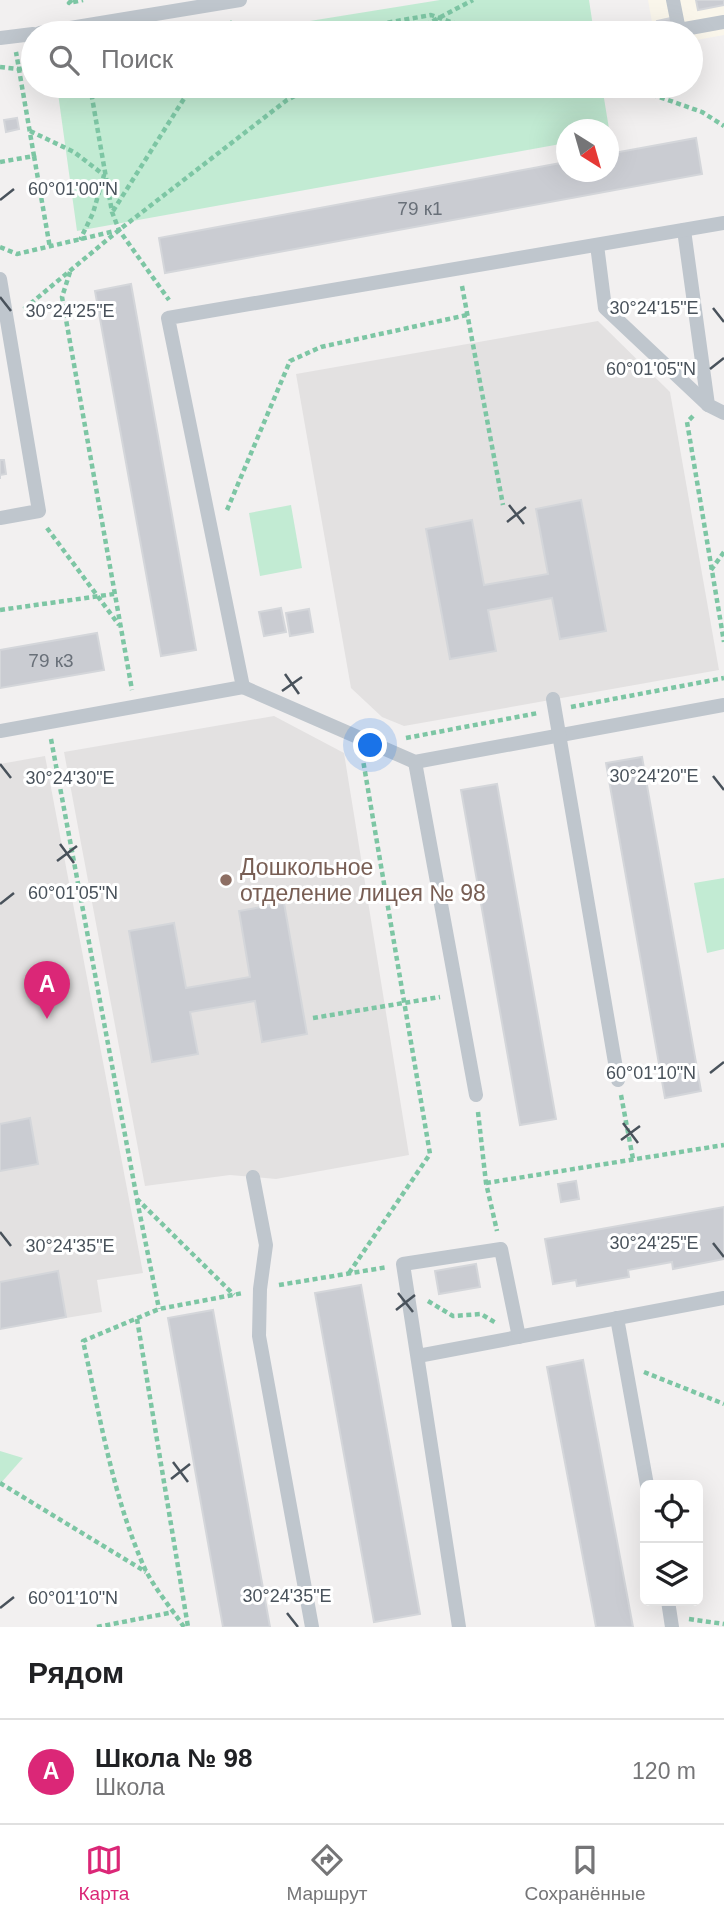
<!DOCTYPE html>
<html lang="ru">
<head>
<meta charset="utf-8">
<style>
  :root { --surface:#fff; --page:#f2f2f2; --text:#202124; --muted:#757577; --line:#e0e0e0; --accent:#db2777 }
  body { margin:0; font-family:Arial,sans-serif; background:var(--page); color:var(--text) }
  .controls { position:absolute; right:21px; bottom:21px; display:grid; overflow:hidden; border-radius:10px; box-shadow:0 7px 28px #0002 }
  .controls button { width:63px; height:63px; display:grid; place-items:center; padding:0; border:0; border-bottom:2px solid var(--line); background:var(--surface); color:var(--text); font:35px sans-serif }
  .compass { position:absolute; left:556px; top:119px; width:63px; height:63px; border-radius:50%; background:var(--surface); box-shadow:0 7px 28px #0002; rotate:143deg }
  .you { position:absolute; left:371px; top:746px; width:24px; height:24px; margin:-18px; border:5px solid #fff; border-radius:50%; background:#1a73e8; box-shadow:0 0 0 10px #1a73e833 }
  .badge { display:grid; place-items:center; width:46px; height:46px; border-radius:50%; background:var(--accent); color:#fff; font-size:23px; font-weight:700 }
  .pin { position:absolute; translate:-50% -58px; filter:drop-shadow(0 2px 4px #0008) }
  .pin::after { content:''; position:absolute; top:37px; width:24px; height:21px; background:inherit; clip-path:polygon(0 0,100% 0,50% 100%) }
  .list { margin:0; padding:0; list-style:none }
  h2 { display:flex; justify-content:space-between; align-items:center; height:91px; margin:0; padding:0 28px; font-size:30px }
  h2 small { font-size:23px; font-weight:400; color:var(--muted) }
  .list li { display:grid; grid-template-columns:46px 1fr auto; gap:21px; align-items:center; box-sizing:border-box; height:105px; padding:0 28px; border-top:2px solid var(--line) }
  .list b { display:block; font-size:26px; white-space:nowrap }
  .list p { margin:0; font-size:23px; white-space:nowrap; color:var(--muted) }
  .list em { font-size:23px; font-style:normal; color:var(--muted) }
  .icon { flex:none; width:38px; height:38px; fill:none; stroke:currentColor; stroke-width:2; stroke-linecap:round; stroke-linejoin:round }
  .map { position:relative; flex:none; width:724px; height:1627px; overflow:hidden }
  .search { position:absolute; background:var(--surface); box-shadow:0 7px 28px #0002; left:21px; right:21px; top:21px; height:77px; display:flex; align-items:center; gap:18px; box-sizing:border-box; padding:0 24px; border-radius:38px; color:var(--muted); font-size:26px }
  .sheet { height:196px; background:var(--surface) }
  nav { display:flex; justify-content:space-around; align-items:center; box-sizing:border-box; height:98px; border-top:2px solid var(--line); background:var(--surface); font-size:19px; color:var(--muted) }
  nav a { display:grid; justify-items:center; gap:4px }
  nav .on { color:var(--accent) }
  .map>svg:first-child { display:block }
</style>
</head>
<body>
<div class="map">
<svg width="724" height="1627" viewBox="0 0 724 1627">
  <rect width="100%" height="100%" fill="#f2f0f0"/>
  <!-- commercial -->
  <polygon fill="#faf6eb" points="648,0 724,0 724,35 691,41 691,33 654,33"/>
  <!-- education -->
  <g fill="#e3e1e1">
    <polygon points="598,321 670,392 719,670 404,726 382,717 351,688 296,374"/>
    <polygon points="274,716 344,753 409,1155 276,1179 230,1175 145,1186 64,752"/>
    <polygon points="45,756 143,1273 97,1280 102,1312 0,1329 0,764"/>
  </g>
  <!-- green -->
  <g fill="#c2ebd3">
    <polygon points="440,0 589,0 594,33 235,33"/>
    <polygon points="57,86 602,86 610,135 608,130 566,130 566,143 77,231"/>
    <polygon points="291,505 302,568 260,576 249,513"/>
    <polygon points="724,878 724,949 707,953 694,883"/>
    <polygon points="0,1451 23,1458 0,1484"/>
  </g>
  <!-- building -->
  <g fill="#caccd2" stroke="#d4d6da" stroke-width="2">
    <polygon points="696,0 724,0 724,5 698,10"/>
    <polygon points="671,18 674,33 659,33 657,21"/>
    <polygon points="17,118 19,129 6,132 4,120"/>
    <polygon points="696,138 702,174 165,273 159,238 566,162 566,172 608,172 608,154"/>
    <polygon points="131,284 196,650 161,656 95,291"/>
    <polygon points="0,460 4,460 6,474 0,475 0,479"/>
    <polygon points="581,500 606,631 560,639 552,598 488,610 496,651 450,659 426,529 472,520 484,585 548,574 536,509"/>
    <polygon points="281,608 286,632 264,636 259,612"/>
    <polygon points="309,609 313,632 290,636 286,613"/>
    <polygon points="97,633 104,670 0,688 0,650"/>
    <polygon points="642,757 701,1091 665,1098 606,763"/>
    <polygon points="497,784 556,1119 520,1125 461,790"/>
    <polygon points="284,903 307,1034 262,1042 255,1001 190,1012 198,1054 152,1062 129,931 174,923 186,988 250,977 239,911"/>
    <polygon points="30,1118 38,1164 0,1171 0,1124"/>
    <polygon points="576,1181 579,1199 561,1202 558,1184"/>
    <polygon points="724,1207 724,1259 673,1269 672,1262 628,1270 629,1277 577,1286 576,1280 553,1284 545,1239"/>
    <polygon points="476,1264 480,1287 439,1294 435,1271"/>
    <polygon points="58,1271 66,1317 0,1329 0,1282"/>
    <polygon points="361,1285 420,1614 374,1622 315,1293"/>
    <polygon points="213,1310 255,1544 270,1627 223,1627 168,1318"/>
    <polygon points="583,1360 615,1530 633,1627 596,1627 547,1367"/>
  </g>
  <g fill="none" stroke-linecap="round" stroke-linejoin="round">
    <!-- path -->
    <g stroke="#7dc6a4" stroke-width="4.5" stroke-dasharray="5 3.5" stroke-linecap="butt">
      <polyline points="72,0 69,3 83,0"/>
      <polyline points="226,33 234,19"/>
      <polyline points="329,33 431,15 482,33"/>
      <polyline points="410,33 473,0"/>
      <polyline points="0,67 19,69 33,67"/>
      <polyline points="90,86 112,212 119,230 169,300"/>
      <polyline points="628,86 702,112 724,126"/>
      <polyline points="30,131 74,152 104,175 93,213 80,240"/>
      <polyline points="34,156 50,248"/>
      <polyline points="0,162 34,156 16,52"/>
      <polyline points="113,211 192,86"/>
      <polyline points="0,247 17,254 115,231"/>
      <polyline points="70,272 62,297 132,690"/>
      <polyline points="462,286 503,505"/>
      <polyline points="24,309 119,230 287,100 314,86"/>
      <polyline points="693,416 687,422 724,642"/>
      <polyline points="227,510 290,361 321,347 467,315"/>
      <polyline points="47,528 119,625"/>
      <polyline points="711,570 724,552"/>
      <polyline points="0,610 114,594"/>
      <polyline points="571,707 724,678"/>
      <polyline points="406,738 538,713"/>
      <polyline points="51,739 137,1199 234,1295"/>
      <polyline points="313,1018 440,997"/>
      <polyline points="621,1095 633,1159"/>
      <polyline points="478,1112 486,1183 497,1231"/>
      <polyline points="486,1183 724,1145"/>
      <polyline points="137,1200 159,1309"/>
      <polyline points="349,1273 430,1154 363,760"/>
      <polyline points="279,1285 388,1267"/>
      <polyline points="428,1301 453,1316 481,1314 496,1323"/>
      <polyline points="137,1319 188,1627"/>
      <polyline points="644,1372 724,1404"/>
      <polyline points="0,1483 146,1572"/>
      <polyline points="689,1619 724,1624"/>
      <polyline points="97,1627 174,1612"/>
      <path d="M184,1627C171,1608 155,1589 145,1569C113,1498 100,1416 83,1341L159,1309L243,1293"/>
    </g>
    <!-- lane -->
    <g stroke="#bfc6cd" stroke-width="14">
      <polyline points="673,0 679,30 724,22"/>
      <polyline points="40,33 240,0"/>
      <polyline points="0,38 33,34"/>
      <polyline points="684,230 708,405 724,413"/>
      <polyline points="597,245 605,308 708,405"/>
      <polyline points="0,279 39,511 0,518"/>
      <polyline points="243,687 415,762 724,705"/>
      <polyline points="553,699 618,1080"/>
      <polyline points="0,731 243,687 168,318 724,223"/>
      <polyline points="415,762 476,1095"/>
      <polyline points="253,1177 266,1245 260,1289 259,1336 312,1627"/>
      <polyline points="617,1318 647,1485"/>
      <polyline points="418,1356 724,1298"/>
      <polyline points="668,1601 672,1627"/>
      <polyline points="459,1627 403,1264 501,1249 519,1337"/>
    </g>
  </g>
  <!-- ticks -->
  <path fill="none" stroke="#49525b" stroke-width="2.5" d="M0,200L14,189M0,297L11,311M713,308L724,322M710,369L724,358M509,505L524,524M507,522L526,507M285,674L299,694M282,691L302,677M0,764L11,778M713,776L724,790M60,844L74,863M57,861L77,846M0,904L14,893M710,1073L724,1062M623,1123L638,1143M621,1140L640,1126M0,1232L11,1246M713,1243L724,1257M398,1293L413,1312M396,1310L415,1295M173,1462L188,1482M171,1479L190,1464M0,1608L14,1597M287,1613L298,1627"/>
  <!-- markers -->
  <circle fill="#8d6e63" stroke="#fff" stroke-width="2.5" cx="226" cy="880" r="7"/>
  <g text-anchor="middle" stroke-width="6" stroke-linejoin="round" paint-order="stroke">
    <!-- number labels -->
    <g font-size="19" fill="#697079">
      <text x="420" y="215">79 к1</text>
      <text x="51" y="667">79 к3</text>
    </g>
    <!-- education labels -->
    <g font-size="23" fill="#785e54" stroke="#fff" text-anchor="start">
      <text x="240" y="875">Дошкольное<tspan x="240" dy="26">отделение лицея № 98</tspan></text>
    </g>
  </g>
  <g font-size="18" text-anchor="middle" fill="#49525b" stroke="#fff" stroke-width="6" stroke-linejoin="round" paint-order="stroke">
    <text x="73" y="195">60°01'00"N</text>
    <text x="654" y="314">30°24'15"E</text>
    <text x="70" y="317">30°24'25"E</text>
    <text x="651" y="375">60°01'05"N</text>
    <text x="654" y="782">30°24'20"E</text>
    <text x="70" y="784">30°24'30"E</text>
    <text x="73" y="899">60°01'05"N</text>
    <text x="651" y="1079">60°01'10"N</text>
    <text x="654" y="1249">30°24'25"E</text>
    <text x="70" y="1252">30°24'35"E</text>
    <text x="287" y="1602">30°24'35"E</text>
    <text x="73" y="1604">60°01'10"N</text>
  </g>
</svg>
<div class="controls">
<button><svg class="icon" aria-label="locate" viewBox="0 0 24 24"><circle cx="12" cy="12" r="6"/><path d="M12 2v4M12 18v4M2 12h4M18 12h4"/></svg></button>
<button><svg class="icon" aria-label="layers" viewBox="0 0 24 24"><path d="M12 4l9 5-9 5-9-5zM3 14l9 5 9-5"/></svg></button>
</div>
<svg class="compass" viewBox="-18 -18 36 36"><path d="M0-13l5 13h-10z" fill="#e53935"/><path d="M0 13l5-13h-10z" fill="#757577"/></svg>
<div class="you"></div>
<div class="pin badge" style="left:47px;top:1019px">A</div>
<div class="search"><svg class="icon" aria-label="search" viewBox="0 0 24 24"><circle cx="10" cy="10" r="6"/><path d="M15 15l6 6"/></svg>Поиск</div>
</div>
<section class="sheet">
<h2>Рядом<small></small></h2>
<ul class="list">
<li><span class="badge">A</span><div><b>Школа № 98</b><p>Школа</p></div><em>120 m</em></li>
</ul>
</section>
<nav>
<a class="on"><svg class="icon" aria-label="map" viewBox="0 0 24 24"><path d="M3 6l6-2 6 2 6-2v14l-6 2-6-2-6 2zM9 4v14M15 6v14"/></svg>Карта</a>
<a><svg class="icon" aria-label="directions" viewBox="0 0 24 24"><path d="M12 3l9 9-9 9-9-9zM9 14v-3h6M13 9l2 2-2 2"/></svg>Маршрут</a>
<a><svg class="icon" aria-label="saved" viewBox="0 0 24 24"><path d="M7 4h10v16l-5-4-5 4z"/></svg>Сохранённые</a>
</nav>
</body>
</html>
